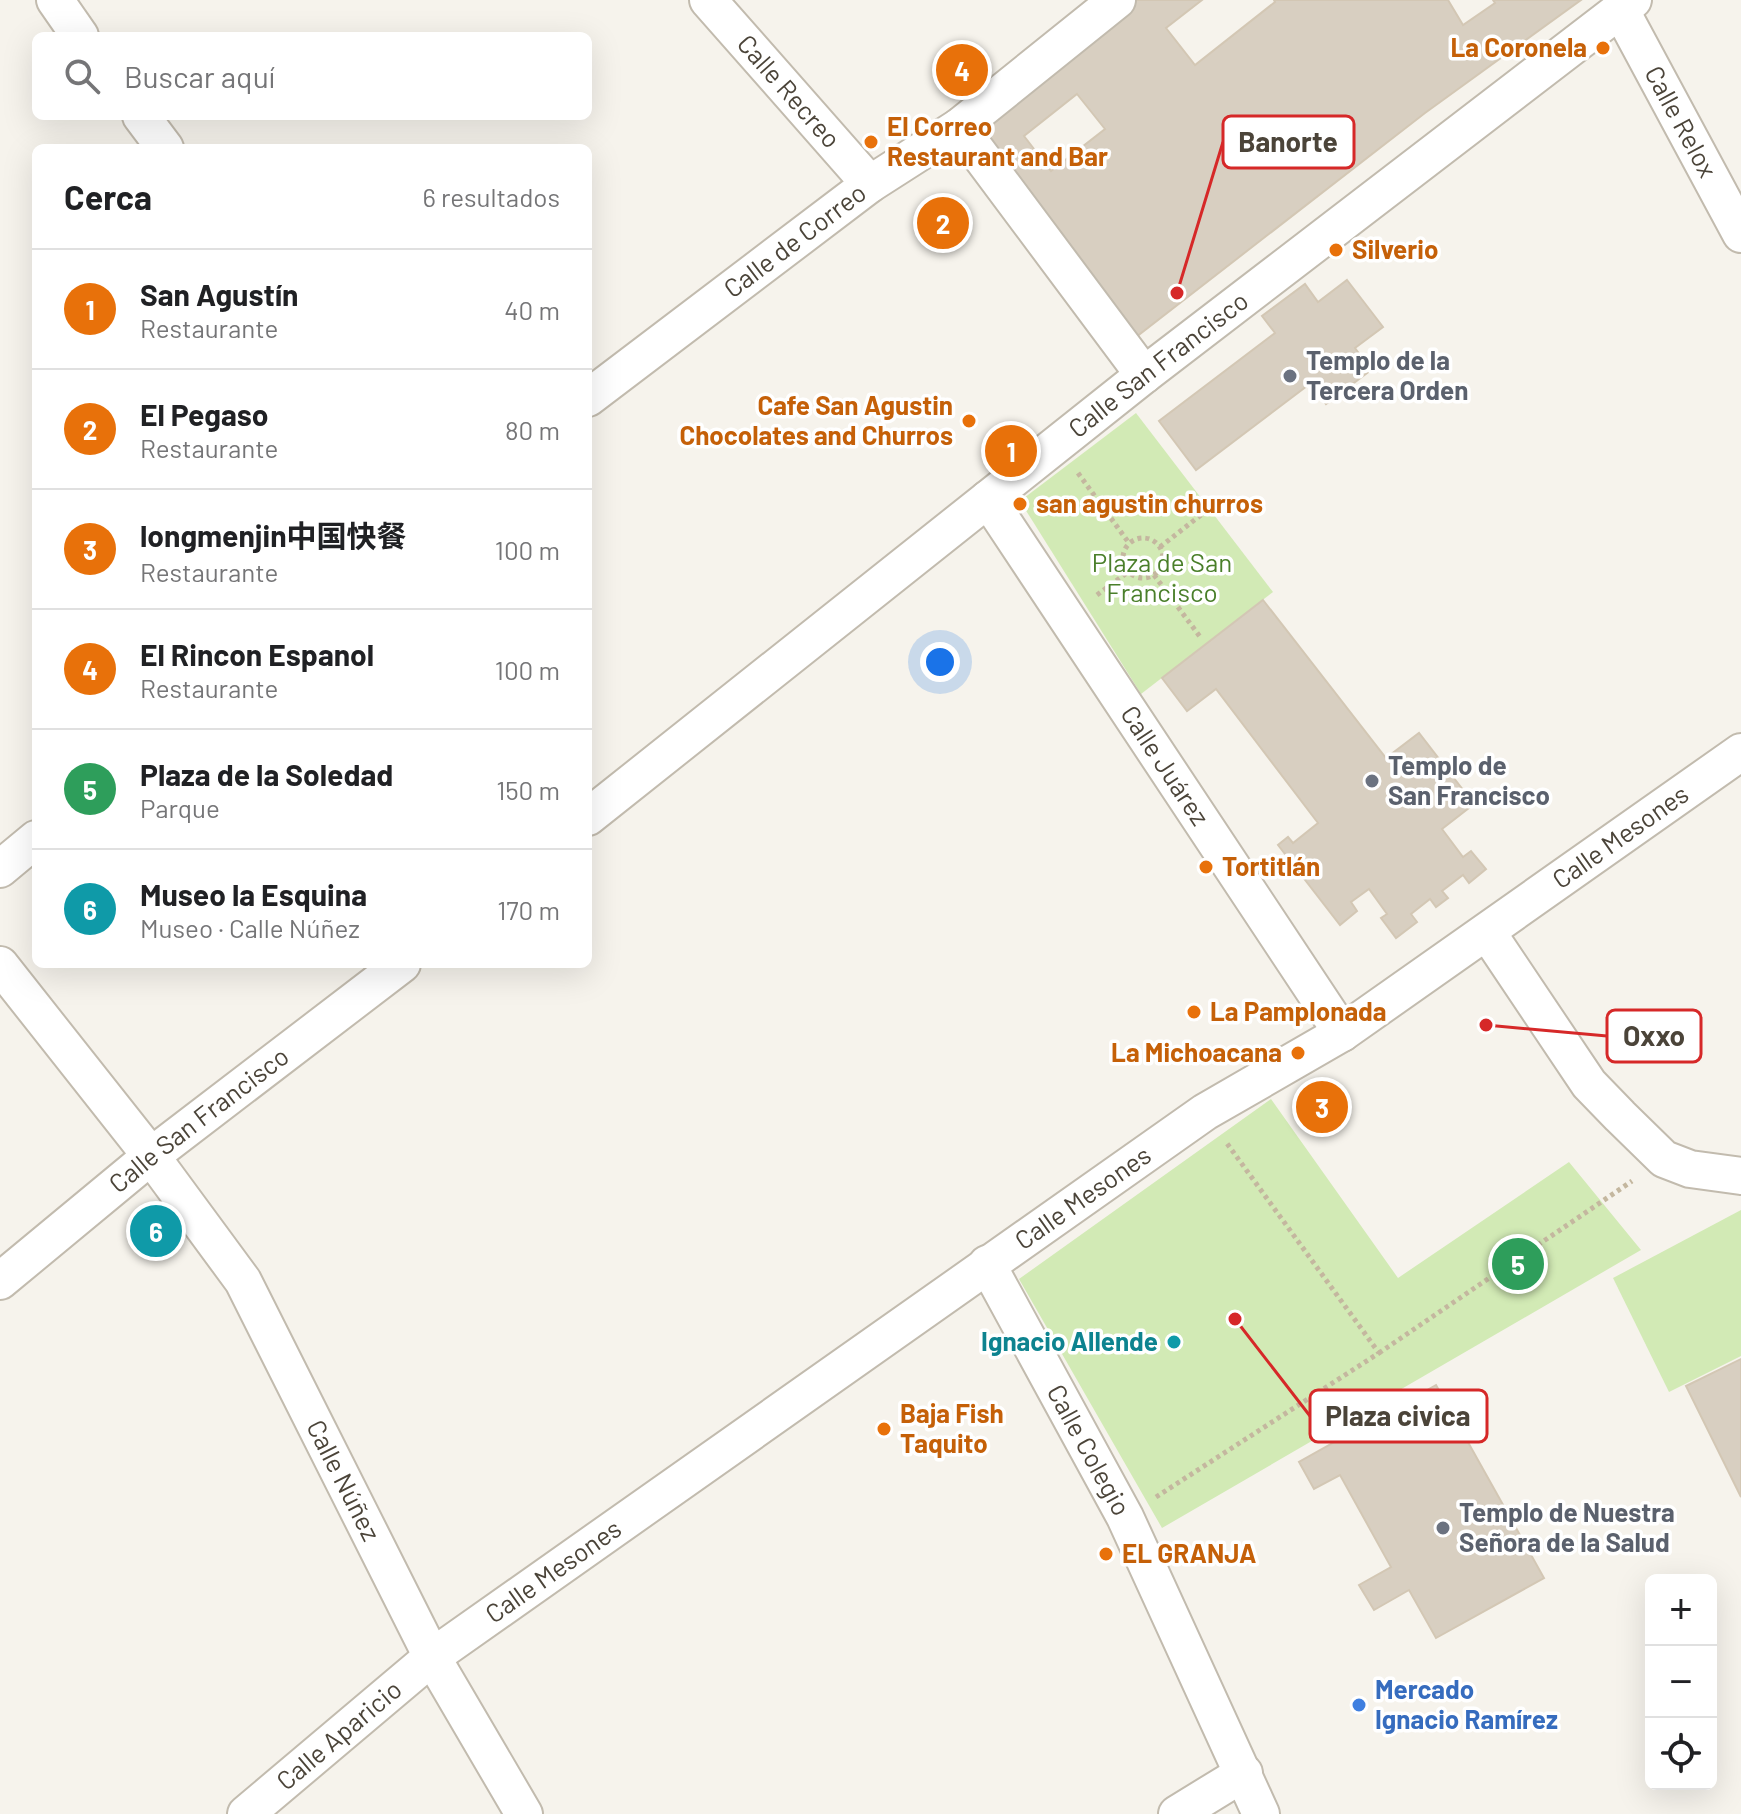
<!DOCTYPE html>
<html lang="es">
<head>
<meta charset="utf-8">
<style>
  :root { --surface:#fff; --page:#f2f2f2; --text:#202124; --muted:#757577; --line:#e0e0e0; --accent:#ea580c }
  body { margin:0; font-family:Barlow,"Noto Sans SC",sans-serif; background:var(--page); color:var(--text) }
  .controls { position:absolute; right:24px; bottom:24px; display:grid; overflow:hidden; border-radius:12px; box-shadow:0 8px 32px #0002 }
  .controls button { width:72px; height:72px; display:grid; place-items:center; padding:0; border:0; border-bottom:2px solid var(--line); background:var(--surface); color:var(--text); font:40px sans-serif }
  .you { position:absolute; left:940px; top:662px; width:28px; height:28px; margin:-20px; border:6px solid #fff; border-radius:50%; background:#1a73e8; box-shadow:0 0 0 12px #1a73e833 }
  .badge { display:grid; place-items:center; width:52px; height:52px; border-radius:50%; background:var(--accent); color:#fff; font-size:26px; font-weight:700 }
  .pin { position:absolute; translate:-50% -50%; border:4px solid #fff; box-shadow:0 2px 8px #0006 }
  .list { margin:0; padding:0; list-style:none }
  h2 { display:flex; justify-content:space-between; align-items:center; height:104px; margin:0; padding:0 32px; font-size:34px }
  h2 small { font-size:26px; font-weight:400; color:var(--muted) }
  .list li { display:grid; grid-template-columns:52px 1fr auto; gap:24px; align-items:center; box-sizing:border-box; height:120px; padding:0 32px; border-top:2px solid var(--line) }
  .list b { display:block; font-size:30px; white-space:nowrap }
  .list p { margin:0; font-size:26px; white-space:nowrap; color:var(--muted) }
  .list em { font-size:26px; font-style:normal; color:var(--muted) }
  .icon { flex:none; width:44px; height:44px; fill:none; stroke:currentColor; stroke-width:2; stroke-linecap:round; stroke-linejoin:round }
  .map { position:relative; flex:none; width:1741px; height:1814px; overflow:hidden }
  .search { position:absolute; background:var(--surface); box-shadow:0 8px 32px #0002; left:32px; top:32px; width:560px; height:88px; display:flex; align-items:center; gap:20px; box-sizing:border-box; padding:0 28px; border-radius:12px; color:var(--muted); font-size:30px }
  .panel { position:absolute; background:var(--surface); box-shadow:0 8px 32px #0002; left:32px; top:144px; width:560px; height:824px; border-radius:12px }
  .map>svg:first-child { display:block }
</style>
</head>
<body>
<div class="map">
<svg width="1741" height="1814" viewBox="0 0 1741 1814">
  <rect width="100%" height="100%" fill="#f6f3ec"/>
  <!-- green -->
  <g fill="#d2eab5">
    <polygon points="1136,413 1273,592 1141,694 1020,501"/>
    <polygon points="1271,1099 1398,1278 1569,1162 1641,1250 1162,1528 1019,1279"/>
    <polygon points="1741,1210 1741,1356 1669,1392 1613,1278"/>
  </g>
  <!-- building -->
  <g fill="#d8cfc1" stroke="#d3c7b4" stroke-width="2" fill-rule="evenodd">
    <path d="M1135,0H1202L1166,28L1195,65L1275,2L1274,0H1448L1463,25L1495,3L1493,0H1581L1425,113L1136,337L973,128ZM1077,94L1105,129L1051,171L1024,136Z"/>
    <polygon points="1347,280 1383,327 1355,348 1371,370 1326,404 1311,383 1196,470 1159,421 1275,333 1262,316 1305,284 1318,302"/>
    <polygon points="1263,600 1386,758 1419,733 1474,804 1442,829 1463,857 1471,851 1486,869 1469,883 1463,875 1442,891 1448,898 1436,907 1430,899 1411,914 1417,922 1396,938 1381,918 1387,914 1369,889 1351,902 1357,911 1340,925 1278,845 1288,837 1293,843 1318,823 1216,689 1187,711 1162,678"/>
    <polygon points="1741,1359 1741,1497 1686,1386"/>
    <polygon points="1436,1385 1544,1578 1436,1638 1409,1590 1374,1610 1359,1585 1391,1567 1340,1475 1314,1489 1299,1462"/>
  </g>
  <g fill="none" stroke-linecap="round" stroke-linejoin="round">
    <defs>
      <g id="minor">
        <polyline points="55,0 80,36"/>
        <path id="s1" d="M708,0L870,184"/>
        <path id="s2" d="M1620,9L1741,234"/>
        <polyline points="141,116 165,148"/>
        <polyline points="959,127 1144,375"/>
        <path id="s3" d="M588,398L870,184L959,127L1117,0"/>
        <path id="s4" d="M988,499L1342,1033"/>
        <path id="s5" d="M588,817L1144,375L1633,0"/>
        <polyline points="0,869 36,839"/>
        <polyline points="1487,932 1589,1084 1620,1116 1664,1159 1690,1169 1741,1176"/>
        <path id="s6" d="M0,965L151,1156L243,1281L432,1657L524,1814"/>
        <path id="s7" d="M987,1264L1125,1517L1261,1814"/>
        <path id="s8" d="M0,1281L151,1156L402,964"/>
        <path id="s9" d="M246,1814L432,1657L1205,1112L1342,1033L1741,752"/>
        <polyline points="1177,1814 1244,1773"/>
      </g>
    </defs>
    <!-- minor casing -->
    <use href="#minor" stroke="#c2bbae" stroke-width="40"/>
    <!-- path -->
    <g stroke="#c4b79f" stroke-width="5" stroke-dasharray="4 4" stroke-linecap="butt">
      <polyline points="1078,473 1129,543"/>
      <circle cx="1143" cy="558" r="20"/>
      <polyline points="1160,547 1206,511"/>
      <polyline points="1154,575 1201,638"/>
      <polyline points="1097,595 1128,572"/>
      <polyline points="1379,1353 1632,1181"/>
      <polyline points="1156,1497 1379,1353 1226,1142"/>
    </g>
    <!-- minor -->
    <use href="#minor" stroke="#fff" stroke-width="36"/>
  </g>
  <!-- markers -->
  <g fill="#e8710a" stroke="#fff" stroke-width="3">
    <circle cx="1603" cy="48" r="8"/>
    <circle cx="871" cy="142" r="8"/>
    <circle cx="1336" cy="250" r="8"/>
    <circle cx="969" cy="421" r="8"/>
    <circle cx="1020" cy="504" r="8"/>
    <circle cx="1206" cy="867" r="8"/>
    <circle cx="1194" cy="1012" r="8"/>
    <circle cx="1298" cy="1053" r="8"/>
    <circle cx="884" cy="1429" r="8"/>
    <circle cx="1106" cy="1554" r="8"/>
  </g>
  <g fill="#6b7280" stroke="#fff" stroke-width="3">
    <circle cx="1290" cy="376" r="8"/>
    <circle cx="1372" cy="781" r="8"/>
    <circle cx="1443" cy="1528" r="8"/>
  </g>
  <circle fill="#0f9aa8" stroke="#fff" stroke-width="3" cx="1174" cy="1342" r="8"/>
  <circle fill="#3f7fe0" stroke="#fff" stroke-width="3" cx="1359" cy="1705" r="8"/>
  <g text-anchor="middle" stroke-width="7" stroke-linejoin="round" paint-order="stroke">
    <!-- food labels -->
    <g font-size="26" font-weight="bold" fill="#c56008" stroke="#fff" text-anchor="start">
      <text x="1587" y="57" text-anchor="end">La Coronela</text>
      <text x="887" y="136">El Correo<tspan x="887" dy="30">Restaurant and Bar</tspan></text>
      <text x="1352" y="259">Silverio</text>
      <text x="953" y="415" text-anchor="end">Cafe San Agustin<tspan x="953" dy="30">Chocolates and Churros</tspan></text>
      <text x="1036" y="513">san agustin churros</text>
      <text x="1222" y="876">Tortitlán</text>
      <text x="1210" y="1021">La Pamplonada</text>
      <text x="1282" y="1062" text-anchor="end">La Michoacana</text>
      <text x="900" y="1423">Baja Fish<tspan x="900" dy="30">Taquito</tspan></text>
      <text x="1122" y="1563">EL GRANJA</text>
    </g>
    <!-- street labels -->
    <g font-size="26" fill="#4b4439" stroke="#fff">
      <text dy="9" stroke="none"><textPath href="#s1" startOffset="122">Calle Recreo</textPath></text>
      <text dy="9" stroke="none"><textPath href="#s2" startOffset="128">Calle Relox</textPath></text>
      <text dy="9" stroke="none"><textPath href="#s3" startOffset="260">Calle de Correo</textPath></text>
      <text dy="9" stroke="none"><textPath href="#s5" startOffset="728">Calle San Francisco</textPath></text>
      <text dy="9" stroke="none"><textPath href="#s4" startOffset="320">Calle Juárez</textPath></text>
      <text dy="9" stroke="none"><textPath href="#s9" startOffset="1688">Calle Mesones</textPath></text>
      <text dy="9" stroke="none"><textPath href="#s8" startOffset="256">Calle San Francisco</textPath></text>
      <text dy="9" stroke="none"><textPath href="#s9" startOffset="1040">Calle Mesones</textPath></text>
      <text dy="9" stroke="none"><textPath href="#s7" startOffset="212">Calle Colegio</textPath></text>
      <text dy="9" stroke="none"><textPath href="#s6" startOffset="622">Calle Núñez</textPath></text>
      <text dy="9" stroke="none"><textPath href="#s9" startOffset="392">Calle Mesones</textPath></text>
      <text dy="9" stroke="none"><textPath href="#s9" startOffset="122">Calle Aparicio</textPath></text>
    </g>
    <!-- worship labels -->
    <g font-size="26" font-weight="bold" fill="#5b616d" stroke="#fff" text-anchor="start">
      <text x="1306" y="370">Templo de la<tspan x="1306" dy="30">Tercera Orden</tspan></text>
      <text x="1388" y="775">Templo de<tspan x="1388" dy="30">San Francisco</tspan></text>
      <text x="1459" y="1522">Templo de Nuestra<tspan x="1459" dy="30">Señora de la Salud</tspan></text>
    </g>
    <!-- park labels -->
    <g font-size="26" fill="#4a7f2a" stroke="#fff">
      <text x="1162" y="572">Plaza de San<tspan x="1162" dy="30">Francisco</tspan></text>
    </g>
    <!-- culture labels -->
    <g font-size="26" font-weight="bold" fill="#0d838f" stroke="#fff" text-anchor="end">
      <text x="1158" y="1351">Ignacio Allende</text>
    </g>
    <!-- shop labels -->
    <g font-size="26" font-weight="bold" fill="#366cbe" stroke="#fff" text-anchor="start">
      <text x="1375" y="1699">Mercado<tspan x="1375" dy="30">Ignacio Ramírez</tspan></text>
    </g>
  </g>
  <!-- callouts -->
  <path fill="none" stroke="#d62828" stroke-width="3" d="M1177 293L1223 142M1486 1025L1607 1036M1235 1319L1310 1416"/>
  <g fill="#d62828" stroke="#fff" stroke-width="3">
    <circle cx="1177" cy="293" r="8"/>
    <circle cx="1486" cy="1025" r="8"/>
    <circle cx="1235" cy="1319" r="8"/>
  </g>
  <g fill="#fff" stroke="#d62828" stroke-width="3">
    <rect x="1223" y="116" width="131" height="52" rx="8"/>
    <rect x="1607" y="1010" width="94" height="52" rx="8"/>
    <rect x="1310" y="1390" width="177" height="52" rx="8"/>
  </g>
  <g font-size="28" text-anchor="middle" font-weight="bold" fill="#4b4439">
    <text x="1288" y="152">Banorte</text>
    <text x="1654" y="1046">Oxxo</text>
    <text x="1398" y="1426">Plaza civica</text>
  </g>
</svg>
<div class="controls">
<button>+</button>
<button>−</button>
<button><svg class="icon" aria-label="locate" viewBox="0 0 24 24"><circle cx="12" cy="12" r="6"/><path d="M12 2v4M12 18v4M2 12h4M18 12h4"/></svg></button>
</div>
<div class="you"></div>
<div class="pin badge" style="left:1011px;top:451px;background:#e8710a">1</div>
<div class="pin badge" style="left:943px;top:223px;background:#e8710a">2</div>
<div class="pin badge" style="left:1322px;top:1107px;background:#e8710a">3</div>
<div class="pin badge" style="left:962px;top:70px;background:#e8710a">4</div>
<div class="pin badge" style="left:1518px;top:1264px;background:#2e9e5b">5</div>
<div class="pin badge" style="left:156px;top:1231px;background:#0f9aa8">6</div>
<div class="search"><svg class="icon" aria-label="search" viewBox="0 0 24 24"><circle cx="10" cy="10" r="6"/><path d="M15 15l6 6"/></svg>Buscar aquí</div>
<section class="panel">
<h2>Cerca<small>6 resultados</small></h2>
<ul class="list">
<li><span class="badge" style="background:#e8710a">1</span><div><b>San Agustín</b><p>Restaurante</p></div><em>40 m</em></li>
<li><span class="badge" style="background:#e8710a">2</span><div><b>El Pegaso</b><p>Restaurante</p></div><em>80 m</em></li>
<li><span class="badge" style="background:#e8710a">3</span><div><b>longmenjin中国快餐</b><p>Restaurante</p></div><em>100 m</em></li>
<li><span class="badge" style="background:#e8710a">4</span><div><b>El Rincon Espanol</b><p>Restaurante</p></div><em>100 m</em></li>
<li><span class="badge" style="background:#2e9e5b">5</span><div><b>Plaza de la Soledad</b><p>Parque</p></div><em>150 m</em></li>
<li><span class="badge" style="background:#0f9aa8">6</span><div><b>Museo la Esquina</b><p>Museo · Calle Núñez</p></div><em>170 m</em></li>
</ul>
</section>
</div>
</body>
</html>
